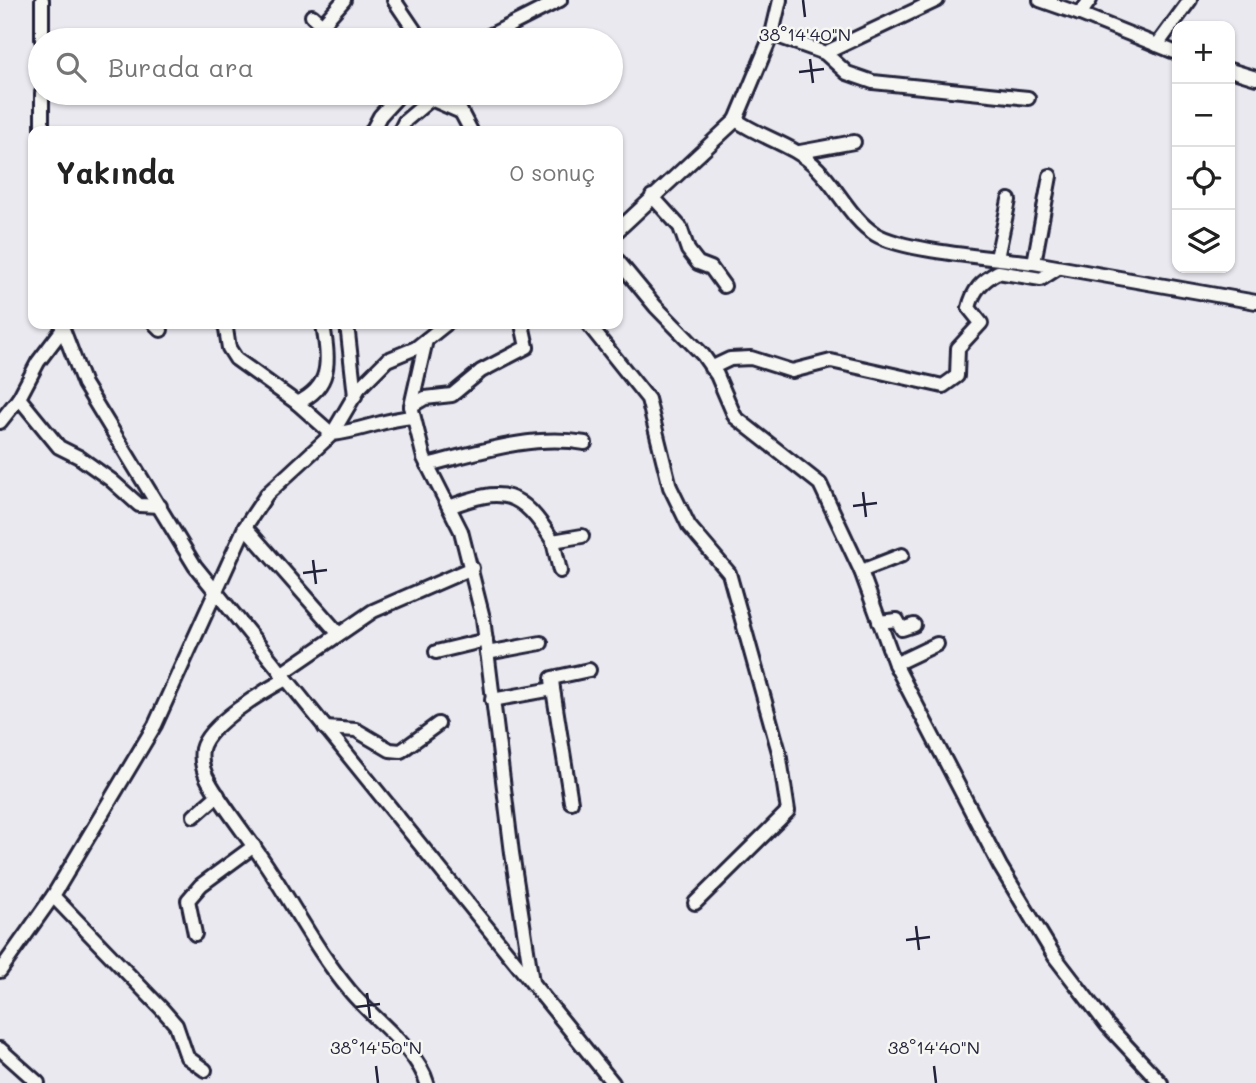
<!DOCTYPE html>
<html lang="tr">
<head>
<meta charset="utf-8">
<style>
  :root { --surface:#fff; --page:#f6f6f6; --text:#222; --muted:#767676; --line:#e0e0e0 }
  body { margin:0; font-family:Mali,sans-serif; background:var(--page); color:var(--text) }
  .controls { position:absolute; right:21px; top:21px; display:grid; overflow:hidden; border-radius:14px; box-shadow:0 2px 5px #0004 }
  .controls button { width:63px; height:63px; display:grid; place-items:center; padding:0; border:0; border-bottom:2px solid var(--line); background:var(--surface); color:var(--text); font:35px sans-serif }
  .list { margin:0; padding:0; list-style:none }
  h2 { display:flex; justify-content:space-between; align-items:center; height:91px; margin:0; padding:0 28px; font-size:30px }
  h2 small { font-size:23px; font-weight:400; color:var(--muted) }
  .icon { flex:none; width:38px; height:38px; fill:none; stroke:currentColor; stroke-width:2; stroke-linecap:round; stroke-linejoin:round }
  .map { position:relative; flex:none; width:1256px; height:1083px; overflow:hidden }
  .search { position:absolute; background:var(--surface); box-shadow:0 2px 5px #0004; left:28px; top:28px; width:595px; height:77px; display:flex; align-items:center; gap:18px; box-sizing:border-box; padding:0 24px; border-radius:38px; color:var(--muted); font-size:26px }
  .panel { position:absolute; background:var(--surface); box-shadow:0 2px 5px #0004; left:28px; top:126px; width:595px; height:203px; border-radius:14px }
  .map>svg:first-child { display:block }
</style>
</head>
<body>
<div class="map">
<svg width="1256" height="1083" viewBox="0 0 1256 1083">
  <rect width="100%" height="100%" fill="#eae9f0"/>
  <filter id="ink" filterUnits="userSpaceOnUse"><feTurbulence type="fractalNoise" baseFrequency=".0143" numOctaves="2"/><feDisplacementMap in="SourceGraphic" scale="14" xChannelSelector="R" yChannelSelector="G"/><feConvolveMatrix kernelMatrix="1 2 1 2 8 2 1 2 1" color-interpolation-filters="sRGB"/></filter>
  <g filter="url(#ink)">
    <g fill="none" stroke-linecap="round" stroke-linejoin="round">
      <defs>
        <g id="minor">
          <polyline points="394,0 421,40"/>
          <polyline points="780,0 772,34 825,53 937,0"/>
          <polyline points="1040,0 1080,14"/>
          <polyline points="1090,0 1080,14 1177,53"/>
          <polyline points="312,16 322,25 344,0"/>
          <path d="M772,34L736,120C763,139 794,144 818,169C837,188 852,220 875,234C904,252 997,258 1034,263L1050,176"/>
          <polyline points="42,40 42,0"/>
          <polyline points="481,40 560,0"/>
          <polyline points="1157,45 1190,0"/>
          <polyline points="825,53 847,73 873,82 1028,98"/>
          <polyline points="1230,70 1256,78"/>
          <polyline points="451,93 471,131"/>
          <polyline points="42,131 42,93"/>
          <polyline points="372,131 380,116 401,93"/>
          <polyline points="400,131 405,121 431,99 461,112"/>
          <polyline points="800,152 854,142"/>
          <polyline points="652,196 680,227 688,250 698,263 711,268 724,286"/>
          <polyline points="618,230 736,120"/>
          <polyline points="997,258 1009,200"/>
          <polyline points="618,261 656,307 703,355 717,375 735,417 820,484 861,571 895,664 1000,866 1055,957 1107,1025 1161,1083"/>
          <polyline points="1034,263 1256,302"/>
          <polyline points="61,324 84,384 195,566 613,1083"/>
          <polyline points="155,324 161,330"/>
          <polyline points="347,324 355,396"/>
          <polyline points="588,324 648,399 670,487 689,526 729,573 779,752 788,811 695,903"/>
          <path d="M226,329L229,348L236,359L297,403L332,434C361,431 385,419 412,417"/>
          <polyline points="426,340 411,406 424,458 461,531 483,618 512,853 532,982"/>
          <path d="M711,368L730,359L751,358L792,371L831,361L943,386L957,376L958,348L981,323L969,308C973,290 982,281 998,272L1041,279L1058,268"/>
          <polyline points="19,398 59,447 79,457 111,480 139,505 160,506"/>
          <path d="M297,403C334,386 328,358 323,324"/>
          <polyline points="411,406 425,398 452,395 481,371 527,347 522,324"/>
          <polyline points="0,422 19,398 38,362 63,329"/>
          <path d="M427,465C479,452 531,434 585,443"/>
          <path d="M449,507C503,486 521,490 553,541L582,536"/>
          <polyline points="245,527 338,633"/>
          <polyline points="553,541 560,571"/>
          <polyline points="861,571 902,555"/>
          <polyline points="879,622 897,620 902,629 914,625"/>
          <polyline points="436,652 486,640"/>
          <polyline points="487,653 541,643"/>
          <polyline points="895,664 937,644"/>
          <polyline points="281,674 373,611 472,568"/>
          <path d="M286,679C264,691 208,724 202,749C200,761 204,775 211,785C229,815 252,842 271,872C297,912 319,954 350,991C373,1019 417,1049 427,1083"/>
          <polyline points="553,689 571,802"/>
          <polyline points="492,700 553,689 552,678 589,670"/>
          <polyline points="325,728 356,730 390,750 401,751 438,724"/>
          <polyline points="194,816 218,795"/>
          <polyline points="53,896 162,1009 176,1025 187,1057 205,1070"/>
          <polyline points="195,934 188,900 201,885 254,846"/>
          <polyline points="0,971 53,896 155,725 245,527 267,494 332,434 359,388 387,360 416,348 446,324"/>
          <polyline points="0,1049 38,1083"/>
        </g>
      </defs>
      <!-- minor casing -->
      <use href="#minor" stroke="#22223b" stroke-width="18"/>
      <!-- minor -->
      <use href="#minor" stroke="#f6f6f2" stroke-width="12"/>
    </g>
  </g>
  <!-- ticks -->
  <path fill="none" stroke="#22223b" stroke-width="2.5" d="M803,0L805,17M810,59L813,83M799,72L824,69M863,492L866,517M853,506L877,503M313,560L316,584M303,573L327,570M916,926L919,950M906,940L930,937M367,993L370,1018M356,1007L380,1004M376,1066L378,1083M934,1066L936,1083"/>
  <g font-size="18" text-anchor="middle" fill="#22223b" stroke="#f6f6f2" stroke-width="5" stroke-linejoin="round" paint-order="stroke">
    <text x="805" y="41">38°14'40"N</text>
    <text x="376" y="1054">38°14'50"N</text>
    <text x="934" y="1054">38°14'40"N</text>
  </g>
</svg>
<div class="controls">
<button>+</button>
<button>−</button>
<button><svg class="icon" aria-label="locate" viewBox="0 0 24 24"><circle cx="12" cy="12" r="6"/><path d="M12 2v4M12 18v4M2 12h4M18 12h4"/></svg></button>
<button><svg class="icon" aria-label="layers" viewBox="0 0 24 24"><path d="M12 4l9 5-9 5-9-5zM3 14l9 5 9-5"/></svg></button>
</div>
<div class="search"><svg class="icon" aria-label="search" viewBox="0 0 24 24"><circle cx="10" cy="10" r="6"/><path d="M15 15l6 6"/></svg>Burada ara</div>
<section class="panel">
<h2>Yakında<small>0 sonuç</small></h2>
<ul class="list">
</ul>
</section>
</div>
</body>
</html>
